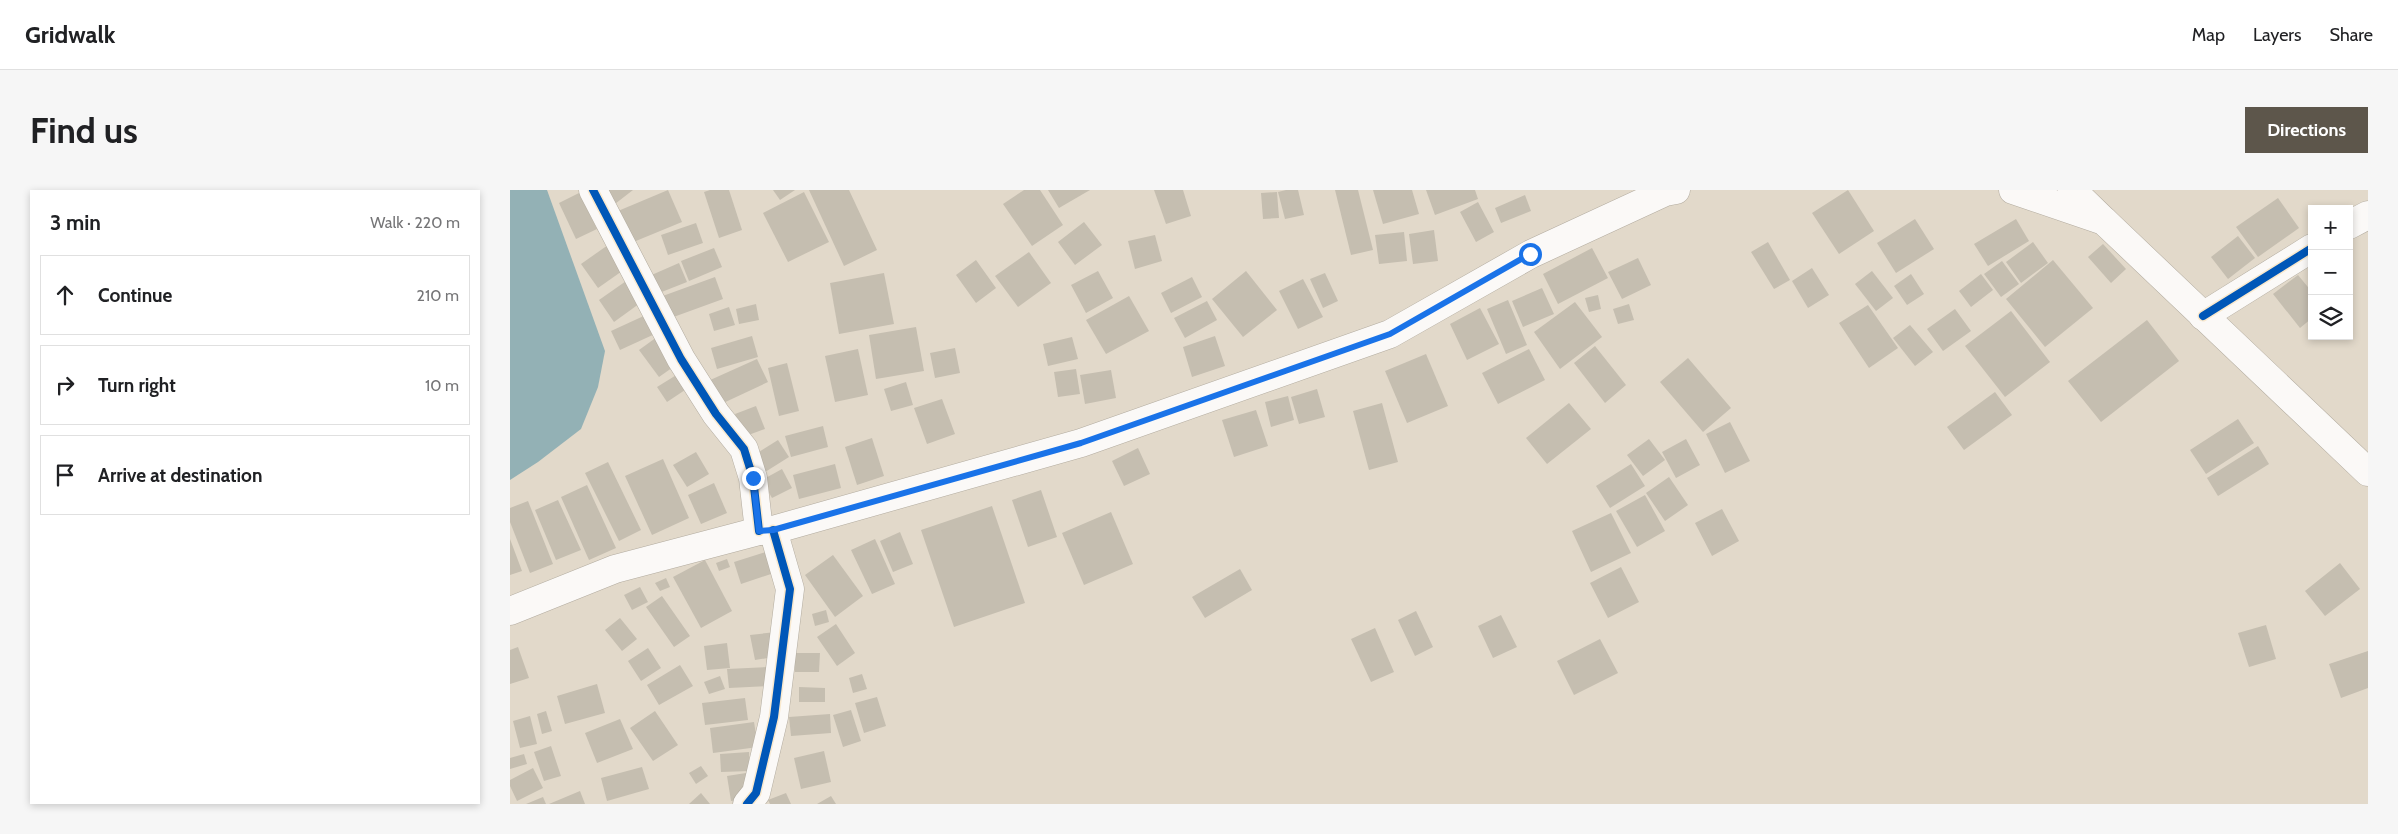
<!DOCTYPE html>
<html lang="en">
<head>
<meta charset="utf-8">
<style>
  :root { --surface:#fff; --page:#f6f6f6; --text:#202124; --muted:#757577; --line:#e0e0e0; --accent:#5d564b }
  body { margin:0; font-family:Cabin,sans-serif; background:var(--page); color:var(--text) }
  .controls { position:absolute; right:15px; top:15px; display:grid; overflow:hidden; border-radius:0px; box-shadow:0 2px 8px #0003 }
  .controls button { width:45px; height:45px; display:grid; place-items:center; padding:0; border:0; border-bottom:1px solid var(--line); background:var(--surface); color:var(--text); font:25px sans-serif }
  .stop { position:absolute; width:15px; height:15px; margin:-11px; border:4px solid #1a73e8; border-radius:50%; background:#fff }
  .stop.end { background:#1a73e8; border-color:#fff; box-shadow:0 1px 5px #0008 }
  .list { margin:0; padding:0; list-style:none }
  h2 { display:flex; justify-content:space-between; align-items:center; height:65px; margin:0; padding:0 20px; font-size:21px }
  h2 small { font-size:16px; font-weight:400; color:var(--muted) }
  .list li { display:grid; grid-template-columns:32px 1fr auto; gap:15px; align-items:center; box-sizing:border-box; height:80px; margin:0 10px 10px; padding:0 10px; border:1px solid var(--line); border-radius:0px }
  .list b { display:block; font-size:19px; white-space:nowrap }
  .list em { font-size:16px; font-style:normal; color:var(--muted) }
  .icon { flex:none; width:28px; height:28px; fill:none; stroke:currentColor; stroke-width:2; stroke-linecap:round; stroke-linejoin:round }
  .map { position:relative; flex:none; width:1858px; height:614px; overflow:hidden; border-radius:0px }
  header { display:flex; align-items:center; gap:30px; box-sizing:border-box; height:70px; padding:0 25px; background:var(--surface); border-bottom:1px solid var(--line) }
  header strong { font-size:24px }
  nav { display:flex; gap:28px; margin-inline-start:auto; font-size:18px }
  .intro { display:flex; align-items:center; justify-content:space-between; box-sizing:border-box; height:120px; padding:0 30px }
  h1 { margin:0; font-size:35px }
  .button { padding:12px 22px; border-radius:0px; background:var(--accent); color:#fff; font-size:18px; font-weight:700 }
  main { display:flex; gap:30px; padding:0 30px }
  aside { flex:1; background:var(--surface); border-radius:0px; box-shadow:0 2px 8px #0003 }
  .map>svg:first-child { display:block }
</style>
</head>
<body>
<header>
<strong>Gridwalk</strong>
<nav><a>Map</a><a>Layers</a><a>Share</a></nav>
</header>
<div class="intro"><h1>Find us</h1><a class="button">Directions</a></div>
<main>
<aside>
<h2>3 min<small>Walk · 220 m</small></h2>
<ul class="list">
<li><svg class="icon" aria-label="ahead" viewBox="0 0 24 24"><path d="M12 20V5M6 11l6-6 6 6"/></svg><div><b>Continue</b></div><em>210 m</em></li>
<li><svg class="icon" aria-label="right" viewBox="0 0 24 24"><path d="M7 20v-9h11M14 6l5 5-5 5"/></svg><div><b>Turn right</b></div><em>10 m</em></li>
<li><svg class="icon" aria-label="arrive" viewBox="0 0 24 24"><path d="M6 21V4h12l-3 4 3 4H6"/></svg><div><b>Arrive at destination</b></div></li>
</ul>
</aside>
<div class="map">
<svg width="1858" height="614" viewBox="0 0 1858 614">
  <rect width="100%" height="100%" fill="#e2d9ca"/>
  <!-- water -->
  <polygon fill="#93b1b5" points="0,0 37,0 95,161 88,197 71,239 28,272 0,290"/>
  <!-- building -->
  <g fill="#c5beb0">
    <polygon points="89,0 123,0 101,17"/>
    <polygon points="158,0 172,32 121,53 108,21"/>
    <polygon points="200,0 219,0 232,40 209,48 194,2"/>
    <polygon points="263,0 285,0 270,10"/>
    <polygon points="299,0 339,0 367,60 334,76"/>
    <polygon points="514,0 530,0 553,35 522,56 493,14"/>
    <polygon points="538,0 580,0 549,18"/>
    <polygon points="644,0 673,0 681,26 656,34"/>
    <polygon points="776,0 788,0 794,25 775,29 768,2"/>
    <polygon points="825,0 848,0 863,60 841,65"/>
    <polygon points="863,0 902,0 909,24 873,34"/>
    <polygon points="916,0 965,0 968,9 925,25"/>
    <polygon points="1338,0 1364,41 1329,64 1302,23"/>
    <polygon points="294,2 319,52 278,72 253,23"/>
    <polygon points="767,2 769,28 753,29 751,3"/>
    <polygon points="69,3 87,39 66,49 49,13"/>
    <polygon points="1015,5 1021,21 991,33 985,18"/>
    <polygon points="1768,8 1789,38 1748,67 1726,37"/>
    <polygon points="968,12 984,42 966,52 950,22"/>
    <polygon points="1405,29 1424,59 1386,83 1367,53"/>
    <polygon points="1506,29 1519,51 1478,76 1464,54"/>
    <polygon points="574,32 592,55 565,75 548,52"/>
    <polygon points="186,33 193,53 158,65 151,45"/>
    <polygon points="924,40 928,71 903,74 899,44"/>
    <polygon points="894,42 897,71 869,74 865,45"/>
    <polygon points="645,45 652,71 625,79 618,51"/>
    <polygon points="1728,46 1745,68 1718,89 1701,67"/>
    <polygon points="1258,52 1280,90 1264,99 1241,62"/>
    <polygon points="1523,52 1538,73 1511,93 1496,72"/>
    <polygon points="1593,54 1616,79 1601,93 1578,67"/>
    <polygon points="98,55 115,79 88,98 71,74"/>
    <polygon points="204,58 212,77 179,91 171,71"/>
    <polygon points="1082,58 1098,88 1048,114 1033,84"/>
    <polygon points="519,62 541,93 508,117 485,86"/>
    <polygon points="1128,68 1141,95 1112,109 1098,82"/>
    <polygon points="466,70 486,98 466,113 446,85"/>
    <polygon points="1543,70 1583,118 1535,157 1496,109"/>
    <polygon points="1492,71 1509,94 1491,107 1474,84"/>
    <polygon points="169,73 177,92 144,105 137,87"/>
    <polygon points="1302,78 1319,105 1298,118 1282,91"/>
    <polygon points="588,81 603,108 576,123 561,95"/>
    <polygon points="736,81 767,120 733,147 702,109"/>
    <polygon points="1362,81 1383,108 1366,121 1345,94"/>
    <polygon points="374,83 384,134 329,144 320,93"/>
    <polygon points="815,83 828,111 813,118 800,89"/>
    <polygon points="1401,84 1414,104 1397,115 1384,96"/>
    <polygon points="1471,84 1483,100 1461,117 1449,101"/>
    <polygon points="1788,85 1802,102 1802,128 1790,138 1763,104"/>
    <polygon points="205,87 213,109 158,129 150,107"/>
    <polygon points="682,87 692,107 661,123 651,103"/>
    <polygon points="119,89 133,111 104,132 89,110"/>
    <polygon points="793,89 813,127 788,139 769,101"/>
    <polygon points="1032,98 1044,124 1013,137 1002,111"/>
    <polygon points="1088,105 1091,119 1079,122 1075,108"/>
    <polygon points="619,106 639,141 596,164 576,130"/>
    <polygon points="998,110 1017,155 996,164 977,119"/>
    <polygon points="697,111 707,130 675,148 664,128"/>
    <polygon points="1065,112 1092,147 1050,179 1024,142"/>
    <polygon points="246,114 249,130 229,134 226,119"/>
    <polygon points="1119,114 1124,130 1108,134 1103,119"/>
    <polygon points="1358,115 1388,158 1359,178 1329,133"/>
    <polygon points="219,117 225,135 204,141 199,124"/>
    <polygon points="970,118 989,154 957,170 940,134"/>
    <polygon points="1445,119 1461,141 1433,161 1417,139"/>
    <polygon points="1501,121 1540,172 1495,207 1455,156"/>
    <polygon points="138,124 147,143 110,160 101,141"/>
    <polygon points="1637,130 1669,171 1591,232 1558,191"/>
    <polygon points="1400,135 1423,162 1405,176 1383,148"/>
    <polygon points="406,137 414,181 366,189 359,145"/>
    <polygon points="242,146 248,167 207,179 201,158"/>
    <polygon points="705,146 715,176 682,187 673,157"/>
    <polygon points="147,147 166,175 149,187 129,160"/>
    <polygon points="562,147 568,169 538,176 533,154"/>
    <polygon points="1085,156 1116,195 1095,213 1064,173"/>
    <polygon points="445,158 450,183 425,188 420,163"/>
    <polygon points="348,159 358,205 325,212 315,166"/>
    <polygon points="1019,159 1035,190 988,214 972,183"/>
    <polygon points="916,164 938,216 897,233 875,181"/>
    <polygon points="1178,168 1221,218 1193,242 1150,192"/>
    <polygon points="247,169 258,192 209,215 198,191"/>
    <polygon points="277,173 289,221 269,226 258,178"/>
    <polygon points="566,179 570,204 548,207 544,182"/>
    <polygon points="601,180 606,208 575,214 570,185"/>
    <polygon points="168,184 178,198 157,212 147,197"/>
    <polygon points="396,192 403,215 381,221 374,199"/>
    <polygon points="807,199 815,227 789,234 781,207"/>
    <polygon points="1485,202 1502,225 1454,260 1437,237"/>
    <polygon points="778,206 784,230 761,237 755,212"/>
    <polygon points="432,209 445,244 417,254 404,218"/>
    <polygon points="872,213 888,272 859,280 843,221"/>
    <polygon points="1059,213 1081,239 1037,274 1016,248"/>
    <polygon points="246,216 255,239 233,247 225,224"/>
    <polygon points="746,220 758,256 724,267 712,230"/>
    <polygon points="1728,229 1744,253 1696,284 1680,260"/>
    <polygon points="1220,232 1240,271 1215,283 1196,244"/>
    <polygon points="313,236 318,257 281,267 275,246"/>
    <polygon points="362,248 374,286 347,295 335,257"/>
    <polygon points="1139,249 1155,270 1133,286 1117,265"/>
    <polygon points="1176,249 1190,275 1166,288 1152,262"/>
    <polygon points="268,250 279,267 252,284 241,267"/>
    <polygon points="1748,256 1759,274 1708,306 1697,288"/>
    <polygon points="628,258 640,284 614,296 602,271"/>
    <polygon points="186,262 199,284 177,297 163,275"/>
    <polygon points="153,269 179,328 142,345 115,286"/>
    <polygon points="98,272 131,340 109,351 75,283"/>
    <polygon points="325,274 331,298 289,309 283,285"/>
    <polygon points="1121,274 1135,296 1100,318 1086,296"/>
    <polygon points="272,279 282,298 262,308 252,290"/>
    <polygon points="1159,287 1178,315 1155,331 1136,303"/>
    <polygon points="204,293 217,323 191,334 178,305"/>
    <polygon points="77,295 106,358 79,370 51,307"/>
    <polygon points="531,300 547,347 518,357 502,310"/>
    <polygon points="1135,305 1155,341 1127,357 1106,321"/>
    <polygon points="48,310 71,360 46,370 25,320"/>
    <polygon points="18,311 43,374 20,383 0,332 0,318"/>
    <polygon points="482,316 515,413 444,437 411,340"/>
    <polygon points="1212,319 1229,351 1202,366 1185,333"/>
    <polygon points="601,322 623,374 574,395 552,343"/>
    <polygon points="1101,323 1121,363 1081,382 1062,341"/>
    <polygon points="390,342 403,374 383,382 370,351"/>
    <polygon points="0,349 12,381 0,385"/>
    <polygon points="365,349 385,394 362,404 341,360"/>
    <polygon points="259,361 267,382 231,394 224,372"/>
    <polygon points="323,365 353,406 325,427 295,385"/>
    <polygon points="217,369 220,377 209,381 206,373"/>
    <polygon points="195,370 222,421 191,438 163,387"/>
    <polygon points="1830,373 1850,399 1815,426 1795,401"/>
    <polygon points="1111,377 1129,412 1098,428 1080,393"/>
    <polygon points="730,379 742,400 695,428 682,407"/>
    <polygon points="156,388 160,397 150,401 145,393"/>
    <polygon points="130,397 138,412 122,420 114,405"/>
    <polygon points="152,406 180,446 164,457 136,417"/>
    <polygon points="316,420 319,432 305,436 302,424"/>
    <polygon points="906,421 923,457 905,466 888,430"/>
    <polygon points="991,425 1007,457 983,468 968,436"/>
    <polygon points="110,428 127,449 112,461 95,440"/>
    <polygon points="326,434 345,463 327,476 307,447"/>
    <polygon points="1756,435 1766,469 1739,477 1728,443"/>
    <polygon points="865,438 884,482 861,492 841,449"/>
    <polygon points="266,442 270,466 245,470 240,445"/>
    <polygon points="1090,449 1108,483 1064,505 1047,471"/>
    <polygon points="217,453 220,478 197,480 194,456"/>
    <polygon points="8,457 19,488 0,494 0,460"/>
    <polygon points="138,458 151,478 131,491 118,471"/>
    <polygon points="1858,461 1858,498 1831,508 1819,474"/>
    <polygon points="285,463 310,463 309,482 285,482"/>
    <polygon points="170,475 183,496 149,515 137,495"/>
    <polygon points="260,477 261,496 219,498 217,479"/>
    <polygon points="352,484 357,499 343,503 339,488"/>
    <polygon points="210,486 215,499 199,504 194,492"/>
    <polygon points="87,494 95,523 55,534 47,506"/>
    <polygon points="289,497 315,498 315,512 289,512"/>
    <polygon points="367,507 376,536 354,543 345,513"/>
    <polygon points="235,508 238,530 195,535 192,513"/>
    <polygon points="341,520 351,551 333,557 323,525"/>
    <polygon points="36,521 42,541 32,544 27,524"/>
    <polygon points="145,521 168,555 143,571 120,538"/>
    <polygon points="320,524 321,543 281,546 279,527"/>
    <polygon points="20,526 27,554 10,558 3,531"/>
    <polygon points="110,529 123,559 87,573 75,543"/>
    <polygon points="244,532 248,557 203,563 200,538"/>
    <polygon points="41,556 51,586 34,591 24,562"/>
    <polygon points="314,561 321,592 291,599 284,568"/>
    <polygon points="239,562 240,581 211,582 210,564"/>
    <polygon points="14,564 17,574 0,579 0,568"/>
    <polygon points="191,576 198,586 186,594 179,583"/>
    <polygon points="132,577 139,599 97,611 91,588"/>
    <polygon points="23,578 33,598 7,611 0,596 0,590"/>
    <polygon points="236,583 240,608 221,611 217,586"/>
    <polygon points="70,601 75,614 39,614"/>
    <polygon points="191,603 200,614 179,614"/>
    <polygon points="276,603 281,614 260,614 258,610"/>
    <polygon points="321,606 326,614 307,614"/>
    <polygon points="33,607 36,614 16,614"/>
  </g>
  <g fill="none" stroke-linecap="round" stroke-linejoin="round">
    <defs>
      <g id="minor">
        <polyline points="83,0 171,169 206,224 234,259 243,288 249,341"/>
        <polyline points="1562,0 1594,31"/>
        <polyline points="1839,35 1858,25"/>
        <polyline points="1693,126 1802,58"/>
        <polyline points="237,614 246,603 264,527 280,399 263,340"/>
      </g>
      <g id="secondary">
        <polyline points="1503,0 1594,31 1858,282"/>
        <polyline points="0,421 105,379 249,341 263,340 571,253 880,144 1021,64 1155,2 1166,0"/>
      </g>
    </defs>
    <!-- minor casing -->
    <use href="#minor" stroke="#b2ab9f" stroke-width="29"/>
    <!-- secondary casing -->
    <use href="#secondary" stroke="#b2ab9f" stroke-width="29"/>
    <!-- minor -->
    <use href="#minor" stroke="#fbf9f7" stroke-width="28"/>
    <!-- secondary -->
    <use href="#secondary" stroke="#fbf9f7" stroke-width="28"/>
    <defs>
      <g id="cycleway">
        <polyline points="83,0 171,169 206,224 234,259 243,288 249,341"/>
        <polyline points="1693,126 1802,58"/>
        <polyline points="237,614 246,603 264,527 280,399 263,340"/>
      </g>
    </defs>
    <!-- cycleway casing -->
    <use href="#cycleway" stroke="#fae9cd" stroke-width="11"/>
    <!-- cycleway -->
    <use href="#cycleway" stroke="#0057b8" stroke-width="8"/>
  </g>
  <g fill="none" stroke-linecap="round" stroke-linejoin="round">
    <!-- route -->
    <polyline stroke="#1a73e8" stroke-width="6" points="243,288 249,341 263,340 571,253 880,144 1020,64"/>
  </g>
</svg>
<div class="controls">
<button>+</button>
<button>−</button>
<button><svg class="icon" aria-label="layers" viewBox="0 0 24 24"><path d="M12 4l9 5-9 5-9-5zM3 14l9 5 9-5"/></svg></button>
</div>
<div class="stop" style="left:1020px;top:64px"></div>
<div class="stop end" style="left:243px;top:288px"></div>
</div>
</main>
</body>
</html>
